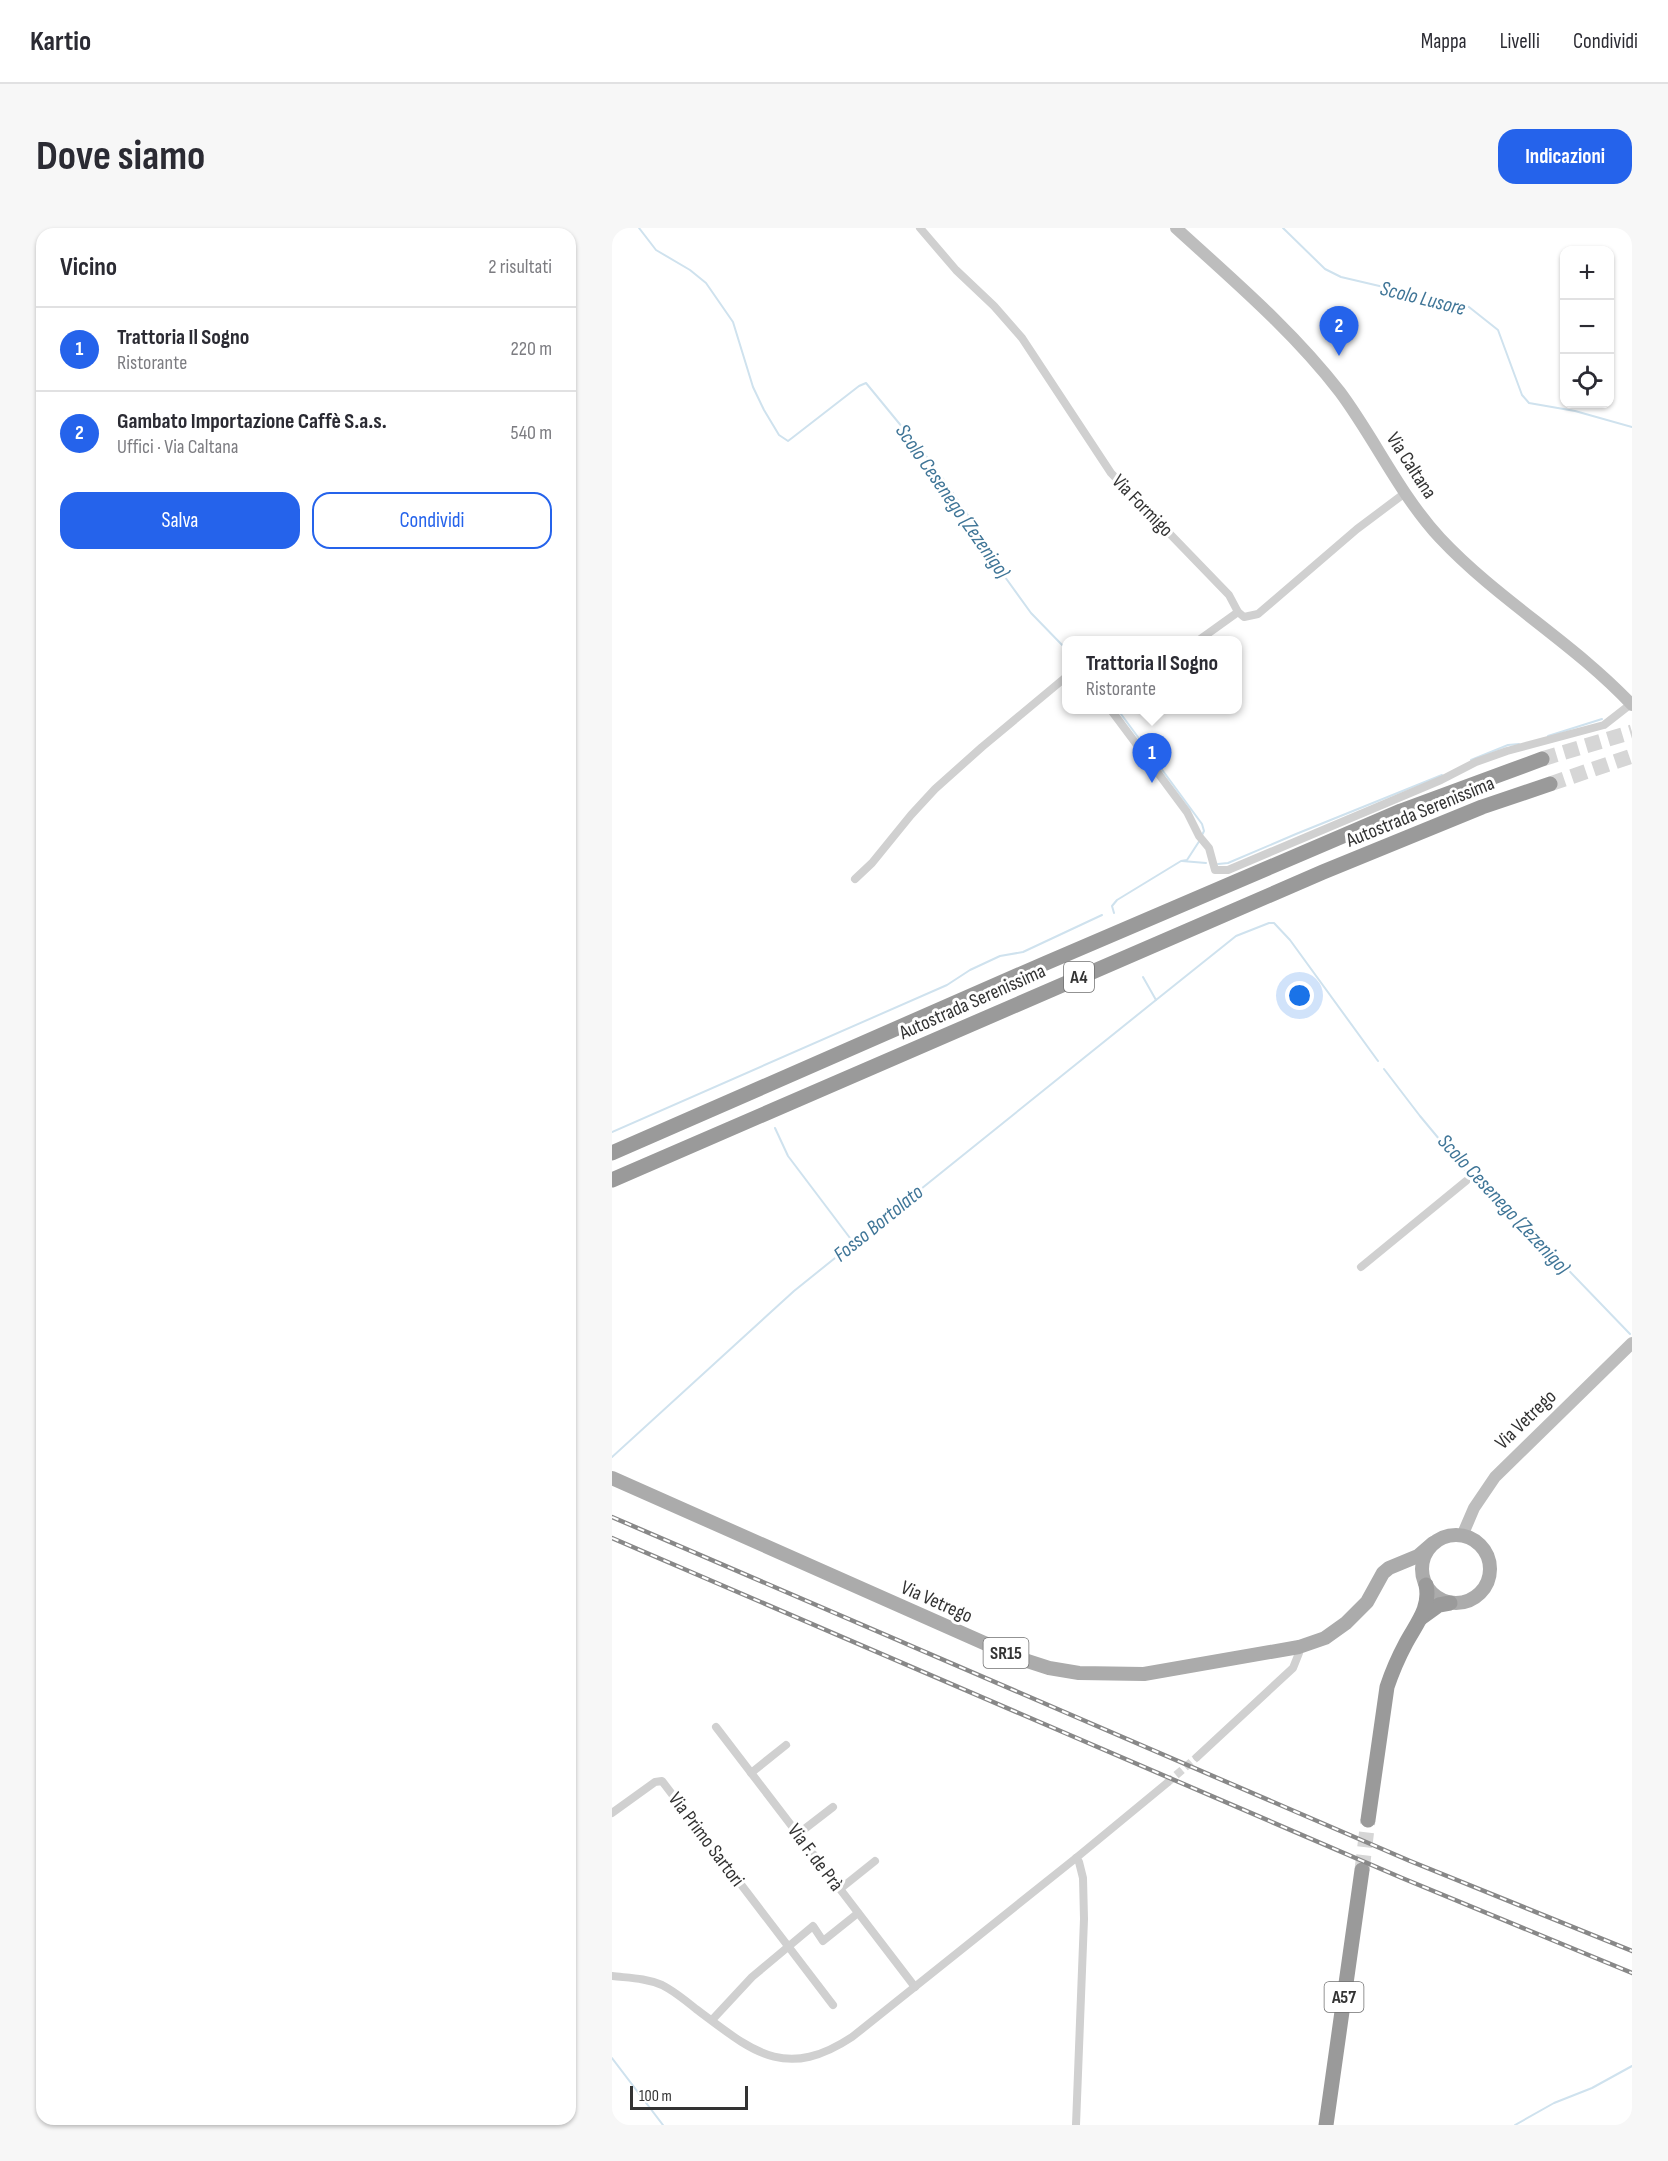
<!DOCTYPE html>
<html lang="it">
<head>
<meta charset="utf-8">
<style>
  :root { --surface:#fff; --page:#f7f7f7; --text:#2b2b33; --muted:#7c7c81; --line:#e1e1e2; --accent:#2563eb }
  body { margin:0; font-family:"Sofia Sans Condensed",sans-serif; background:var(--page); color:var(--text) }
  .controls { position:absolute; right:18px; top:18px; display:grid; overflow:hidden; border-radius:12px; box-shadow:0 2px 4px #0004 }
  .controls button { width:54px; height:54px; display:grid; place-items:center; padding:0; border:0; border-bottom:2px solid var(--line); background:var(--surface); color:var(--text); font:30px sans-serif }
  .scale { position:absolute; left:18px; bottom:15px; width:118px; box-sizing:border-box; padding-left:6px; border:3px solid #333; border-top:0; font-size:16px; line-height:21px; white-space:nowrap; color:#333; -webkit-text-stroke:4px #fff; paint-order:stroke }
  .you { position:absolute; left:688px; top:768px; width:21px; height:21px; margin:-15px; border:4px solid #fff; border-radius:50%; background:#1a73e8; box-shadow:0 0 0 9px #1a73e833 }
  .badge { display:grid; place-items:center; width:39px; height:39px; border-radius:50%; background:var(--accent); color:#fff; font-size:20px; font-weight:700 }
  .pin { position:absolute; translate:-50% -50px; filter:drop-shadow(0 2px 3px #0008) }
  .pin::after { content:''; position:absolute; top:32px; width:21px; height:18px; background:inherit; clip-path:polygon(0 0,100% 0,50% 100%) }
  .popup { position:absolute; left:450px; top:408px; width:180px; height:78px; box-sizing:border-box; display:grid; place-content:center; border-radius:12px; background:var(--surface); filter:drop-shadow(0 2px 4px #0005); font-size:20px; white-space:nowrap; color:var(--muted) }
  .popup b { font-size:22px; color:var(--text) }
  .popup::after { content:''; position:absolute; left:50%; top:100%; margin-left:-12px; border:12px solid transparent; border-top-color:var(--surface) }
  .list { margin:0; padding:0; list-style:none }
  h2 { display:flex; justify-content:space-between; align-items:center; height:78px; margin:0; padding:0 24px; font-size:26px }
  h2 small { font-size:20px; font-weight:400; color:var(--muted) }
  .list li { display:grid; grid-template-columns:39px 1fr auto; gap:18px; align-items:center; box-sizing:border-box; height:84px; padding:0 24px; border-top:2px solid var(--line) }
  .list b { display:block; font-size:22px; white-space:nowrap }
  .list p { margin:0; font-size:20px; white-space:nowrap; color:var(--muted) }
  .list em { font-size:20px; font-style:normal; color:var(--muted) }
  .actions { display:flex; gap:12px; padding:18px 24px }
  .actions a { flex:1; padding:14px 0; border:2px solid var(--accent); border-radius:18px; text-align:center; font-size:21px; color:var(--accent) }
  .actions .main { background:var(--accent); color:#fff }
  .icon { flex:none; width:33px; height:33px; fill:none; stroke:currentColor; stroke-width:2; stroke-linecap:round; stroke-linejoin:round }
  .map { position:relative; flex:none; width:1020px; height:1897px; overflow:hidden; border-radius:18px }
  header { display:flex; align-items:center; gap:36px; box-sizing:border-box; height:84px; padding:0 30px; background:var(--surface); border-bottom:2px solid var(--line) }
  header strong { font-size:28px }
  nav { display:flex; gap:33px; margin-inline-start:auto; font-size:21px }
  .intro { display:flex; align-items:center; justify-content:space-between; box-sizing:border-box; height:144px; padding:0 36px }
  h1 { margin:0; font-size:42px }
  .button { padding:15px 27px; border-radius:18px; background:var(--accent); color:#fff; font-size:21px; font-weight:700 }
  main { display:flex; gap:36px; padding:0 36px }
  aside { flex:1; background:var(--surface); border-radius:18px; box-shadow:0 2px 4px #0004 }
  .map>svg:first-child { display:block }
</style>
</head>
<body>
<header>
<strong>Kartio</strong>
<nav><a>Mappa</a><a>Livelli</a><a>Condividi</a></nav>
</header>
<div class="intro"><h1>Dove siamo</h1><a class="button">Indicazioni</a></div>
<main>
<aside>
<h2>Vicino<small>2 risultati</small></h2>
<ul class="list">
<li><span class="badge">1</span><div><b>Trattoria Il Sogno</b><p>Ristorante</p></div><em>220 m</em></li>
<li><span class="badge">2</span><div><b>Gambato Importazione Caffè S.a.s.</b><p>Uffici · Via Caltana</p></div><em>540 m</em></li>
</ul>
<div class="actions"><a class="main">Salva</a><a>Condividi</a></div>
</aside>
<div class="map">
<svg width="1020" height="1897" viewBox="0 0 1020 1897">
  <rect width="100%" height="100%" fill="#fff"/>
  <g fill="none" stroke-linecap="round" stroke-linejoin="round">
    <!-- stream -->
    <g stroke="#cfe2ee" stroke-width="2">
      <polyline points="27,0 44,22 78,42 94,55 121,94 141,159 152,182 167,207 176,213 180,210 247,158 254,155 323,239 364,299 393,349 419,385 454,421"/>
      <polyline points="671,0 713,41 729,49 857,79 886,102 910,167 917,175 963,183 1020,199"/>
      <polyline points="506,482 590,596 592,603 590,607"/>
      <polyline points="936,508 990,491"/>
      <polyline points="859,532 896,517 907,516"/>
      <polyline points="570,633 594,635"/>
      <polyline points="606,636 616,635 684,606 830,547"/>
      <polyline points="502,685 500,678 505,672 569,633 575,632 588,612"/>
      <polyline points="531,749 544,772 624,708 657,695 662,695 678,712 766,833"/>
      <polyline points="772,841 808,888 857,947 938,1023 1018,1106"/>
      <polyline points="163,900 176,928 241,1014"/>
      <polyline points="0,904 335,757 358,742 388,728 411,724 490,687"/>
      <polyline points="0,1229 182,1063 544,772"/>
      <polyline points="0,1830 51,1897"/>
      <polyline points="903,1897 942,1875 980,1860 1020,1838"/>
    </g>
    <!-- minor-tunnel -->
    <polyline stroke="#d6d6d6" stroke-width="8" stroke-dasharray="8 4" stroke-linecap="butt" points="555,1555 585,1529"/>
    <!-- motorway-tunnel -->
    <g stroke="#d6d6d6" stroke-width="15" stroke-dasharray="15 8" stroke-linecap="butt">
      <polyline points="930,531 1020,504"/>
      <polyline points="938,556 1020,528"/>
      <polyline points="750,1642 756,1592"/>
    </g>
    <!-- minor -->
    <g stroke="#d0d0d0" stroke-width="8">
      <polyline points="308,0 344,42 382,78 410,110 499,245 617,367 626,384 632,389 646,386 745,301 793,265"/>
      <polyline points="587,412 626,384"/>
      <polyline points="499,482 575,584 587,608 597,620 603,642 616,642 829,552 864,534 895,523 992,497 1019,476"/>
      <polyline points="243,651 260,635 299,587 323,561 370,519 454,449"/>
      <polyline points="749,1039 854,953"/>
      <polyline points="104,1499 303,1759"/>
      <polyline points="585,1529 681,1440 687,1425 687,1419"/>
      <polyline points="139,1545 174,1517"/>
      <polyline points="0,1585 43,1554 50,1553 221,1777"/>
      <polyline points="186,1606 221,1579"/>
      <polyline points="228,1661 263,1633"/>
      <path d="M0,1748C17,1750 34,1750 50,1757C62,1763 73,1772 84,1781C139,1822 172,1854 240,1809L464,1630L555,1555"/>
      <polyline points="100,1792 140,1749 201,1698 211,1713 246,1685"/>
      <polyline points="464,1897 472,1691 471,1650 467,1634 464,1630"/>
    </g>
    <!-- secondary -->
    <g stroke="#bdbdbd" stroke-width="12">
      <path d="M564,0C621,52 681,103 728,164C763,211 788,267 828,310C886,372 962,415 1020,477"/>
      <polyline points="850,1308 862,1280 883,1249 1020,1115"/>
    </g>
    <!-- primary -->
    <g stroke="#ababab" stroke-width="14">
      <polyline points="0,1250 406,1430 437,1440 467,1445 532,1446 687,1419 713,1410 734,1395 755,1374 771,1345 777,1340 806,1328 821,1315"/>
      <circle cx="844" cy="1341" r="34"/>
    </g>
    <!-- motorway -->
    <g stroke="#9a9a9a" stroke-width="15">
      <polyline points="0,925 434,735 789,583 930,531"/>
      <polyline points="0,952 711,644 870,579 938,556"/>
      <polyline points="809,1390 827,1377 838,1375"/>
      <path d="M756,1592L775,1459C780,1444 786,1430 794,1415C804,1396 819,1380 814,1357"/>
      <polyline points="714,1897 750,1642"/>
    </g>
    <defs>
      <g id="rail">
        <polyline points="0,1289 798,1633 1020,1723"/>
        <polyline points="0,1310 790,1650 1020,1745"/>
      </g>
    </defs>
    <!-- rail casing -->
    <use href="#rail" stroke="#888" stroke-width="4.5"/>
    <!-- rail -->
    <use href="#rail" stroke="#fff" stroke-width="2" stroke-dasharray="7" stroke-linecap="butt"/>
  </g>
  <g text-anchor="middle" stroke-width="6" stroke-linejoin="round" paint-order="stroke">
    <!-- shield labels -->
    <g fill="#fff" stroke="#707070" stroke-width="1.5">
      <rect x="452" y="734" width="30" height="30" rx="4.5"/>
      <rect x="371.5" y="1410" width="45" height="30" rx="4.5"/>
      <rect x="712.5" y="1754" width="39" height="30" rx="4.5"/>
    </g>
    <g font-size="18" font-weight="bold" fill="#333">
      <text x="467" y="755">A4</text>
      <text x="394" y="1431">SR15</text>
      <text x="732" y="1775">A57</text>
    </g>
    <!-- street labels -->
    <g font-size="20" fill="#333" stroke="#fff">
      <text transform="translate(800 237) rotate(57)" y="7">Via Caltana</text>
      <text transform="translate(531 277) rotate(46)" y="7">Via Formigo</text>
      <text transform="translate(808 583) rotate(-22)" y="7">Autostrada Serenissima</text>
      <text transform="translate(360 773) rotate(-24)" y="7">Autostrada Serenissima</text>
      <text transform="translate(913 1191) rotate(-44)" y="7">Via Vetrego</text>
      <text transform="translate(325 1373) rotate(24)" y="7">Via Vetrego</text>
      <text transform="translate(95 1611) rotate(53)" y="7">Via Primo Sartori</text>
      <text transform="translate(204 1629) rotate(53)" y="7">Via F. de Prà</text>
    </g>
    <!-- water labels -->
    <g font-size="21" font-style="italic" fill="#3f7597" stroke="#fff">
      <text transform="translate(811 70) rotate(14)" y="7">Scolo Lusore</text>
      <text transform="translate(341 273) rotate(55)" y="7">Scolo Cesenego (Zezenigo)</text>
      <text transform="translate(892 976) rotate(47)" y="7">Scolo Cesenego (Zezenigo)</text>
      <text transform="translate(266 995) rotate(-39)" y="7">Fosso Bortolato</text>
    </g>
  </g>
</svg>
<div class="controls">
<button>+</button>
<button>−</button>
<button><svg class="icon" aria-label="locate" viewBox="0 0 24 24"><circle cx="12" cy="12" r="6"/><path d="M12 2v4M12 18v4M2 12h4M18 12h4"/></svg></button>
</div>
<div class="scale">100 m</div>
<div class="you"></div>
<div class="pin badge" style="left:540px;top:555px">1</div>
<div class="popup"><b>Trattoria Il Sogno</b>Ristorante</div>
<div class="pin badge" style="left:727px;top:128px">2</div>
</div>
</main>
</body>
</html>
